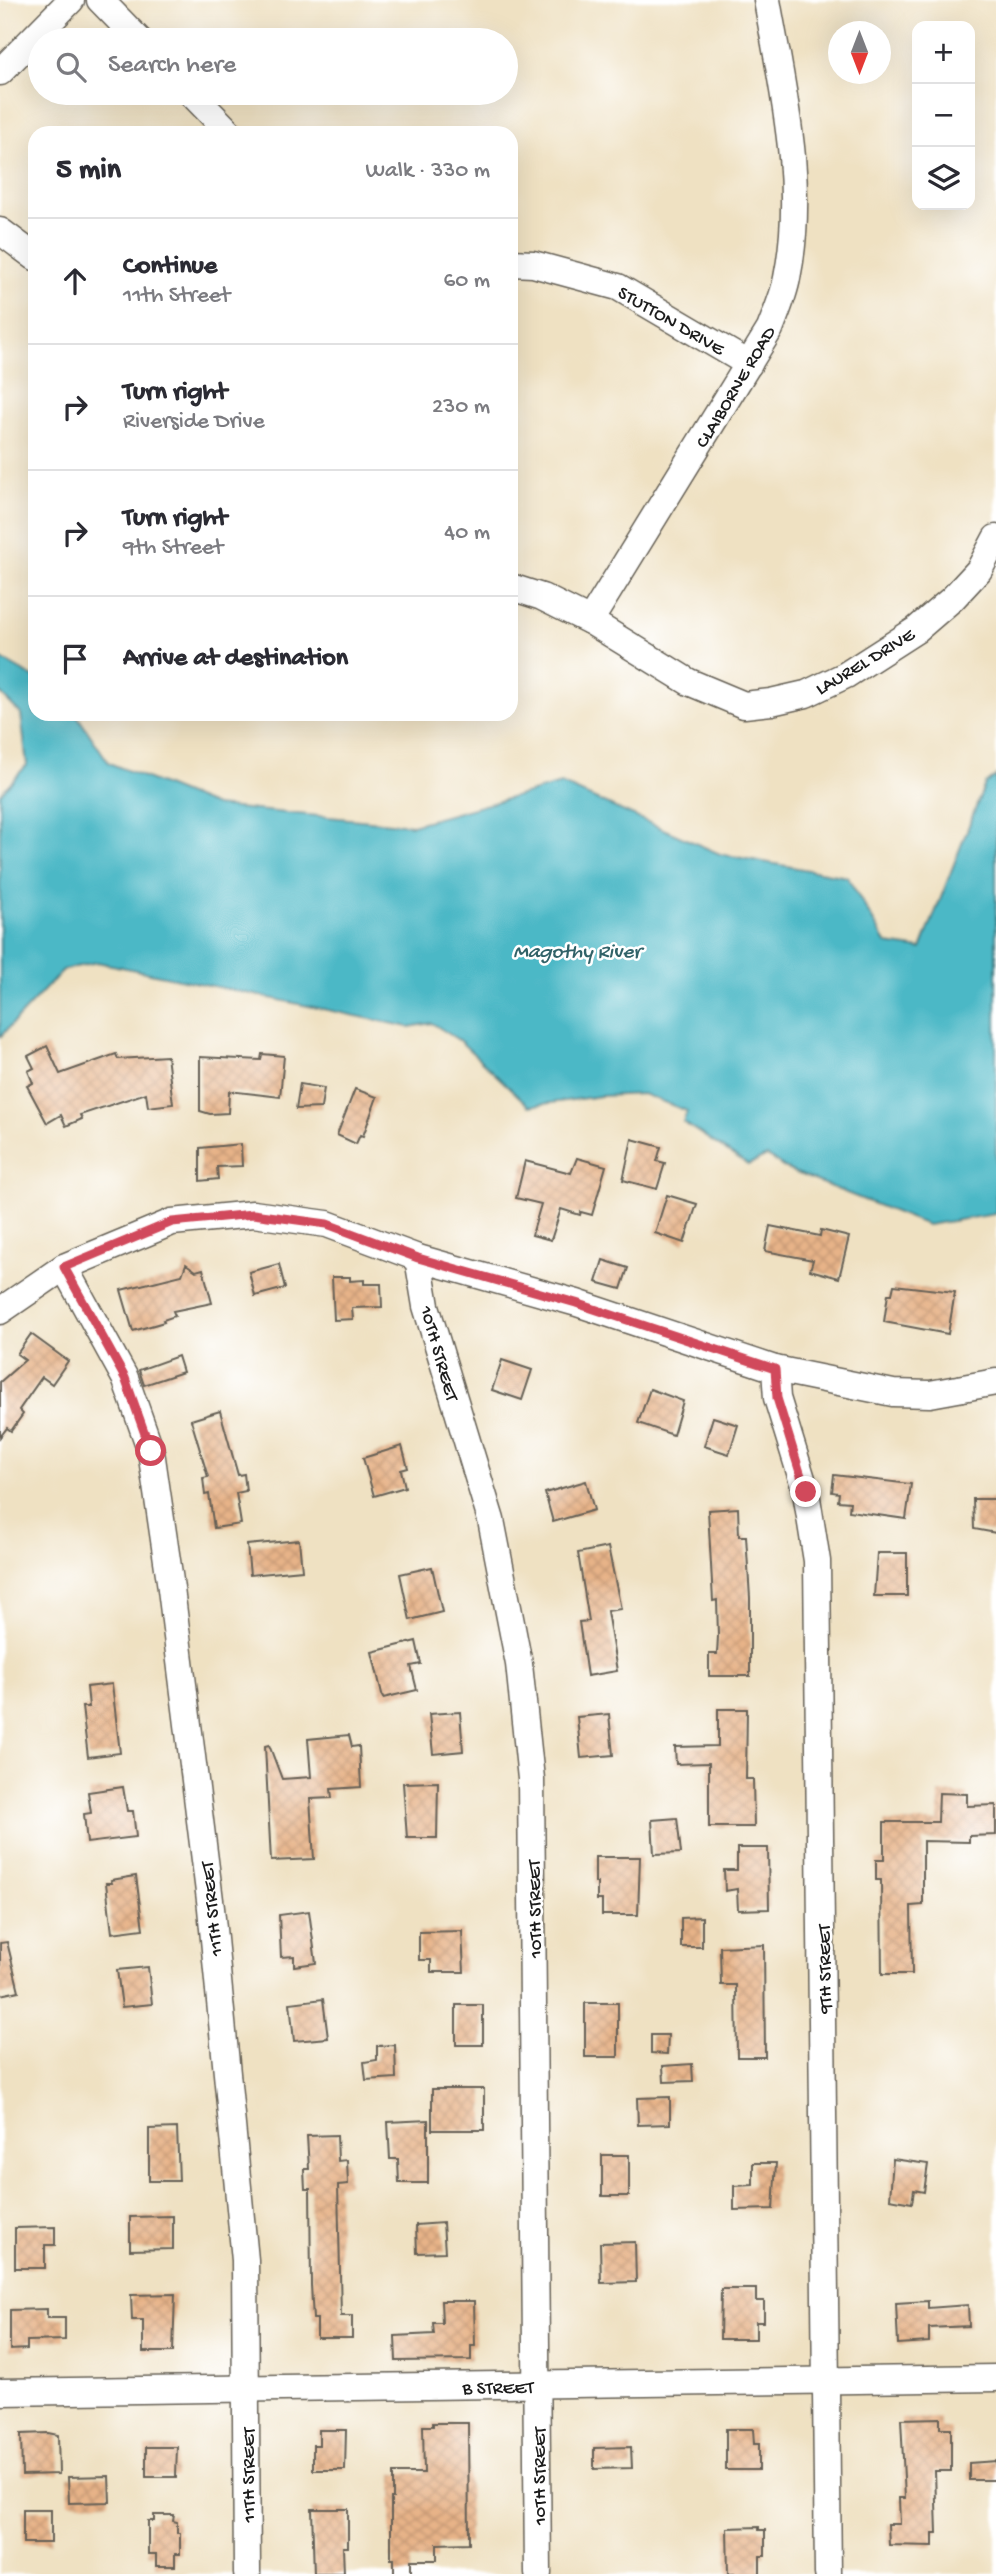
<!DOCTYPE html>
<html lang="en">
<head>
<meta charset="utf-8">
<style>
  :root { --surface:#fff; --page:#f2f2f3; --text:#2b2b33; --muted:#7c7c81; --line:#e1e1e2 }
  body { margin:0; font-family:"Gochi Hand",sans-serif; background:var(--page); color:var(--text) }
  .controls { position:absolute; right:21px; top:21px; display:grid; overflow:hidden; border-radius:14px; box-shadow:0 7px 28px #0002 }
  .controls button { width:63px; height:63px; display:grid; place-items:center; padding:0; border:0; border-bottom:2px solid var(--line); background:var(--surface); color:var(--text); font:35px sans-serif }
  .compass { position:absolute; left:828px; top:21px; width:63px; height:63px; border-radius:50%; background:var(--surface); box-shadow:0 7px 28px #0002; rotate:180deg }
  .stop { position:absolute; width:21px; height:21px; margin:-16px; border:5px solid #d1495b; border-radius:50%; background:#fff }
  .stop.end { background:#d1495b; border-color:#fff; box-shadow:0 2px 7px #0008 }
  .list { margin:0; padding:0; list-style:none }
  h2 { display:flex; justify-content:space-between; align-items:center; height:91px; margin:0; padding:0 28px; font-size:30px }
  h2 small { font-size:23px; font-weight:400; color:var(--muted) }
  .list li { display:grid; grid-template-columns:46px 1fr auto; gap:21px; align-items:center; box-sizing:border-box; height:126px; padding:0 28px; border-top:2px solid var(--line) }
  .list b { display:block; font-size:26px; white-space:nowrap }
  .list p { margin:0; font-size:23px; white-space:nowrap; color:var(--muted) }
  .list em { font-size:23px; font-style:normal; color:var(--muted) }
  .icon { flex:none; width:38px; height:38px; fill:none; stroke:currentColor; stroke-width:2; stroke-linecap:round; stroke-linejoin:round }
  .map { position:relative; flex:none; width:996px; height:2574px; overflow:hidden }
  .search { position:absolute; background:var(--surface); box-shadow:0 7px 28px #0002; left:28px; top:28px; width:490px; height:77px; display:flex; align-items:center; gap:18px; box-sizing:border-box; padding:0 24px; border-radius:38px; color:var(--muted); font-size:26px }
  .panel { position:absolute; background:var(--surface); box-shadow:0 7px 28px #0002; left:28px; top:126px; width:490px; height:595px; border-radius:21px }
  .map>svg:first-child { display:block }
</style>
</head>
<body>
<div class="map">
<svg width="996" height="2574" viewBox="0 0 996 2574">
  <defs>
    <pattern id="building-cross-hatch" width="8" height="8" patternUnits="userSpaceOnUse" patternTransform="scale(1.75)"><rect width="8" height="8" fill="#e7b388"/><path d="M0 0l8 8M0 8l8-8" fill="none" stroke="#c69975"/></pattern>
  </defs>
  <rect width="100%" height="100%" fill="#fff"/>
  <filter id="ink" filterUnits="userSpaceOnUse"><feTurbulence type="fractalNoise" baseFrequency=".0143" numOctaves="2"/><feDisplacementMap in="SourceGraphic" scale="14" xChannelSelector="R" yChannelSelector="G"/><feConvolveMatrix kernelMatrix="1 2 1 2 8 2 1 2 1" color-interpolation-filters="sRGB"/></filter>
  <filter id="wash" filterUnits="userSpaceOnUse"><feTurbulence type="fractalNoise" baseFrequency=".00686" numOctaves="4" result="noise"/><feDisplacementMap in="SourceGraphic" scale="28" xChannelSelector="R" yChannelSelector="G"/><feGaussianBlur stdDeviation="1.57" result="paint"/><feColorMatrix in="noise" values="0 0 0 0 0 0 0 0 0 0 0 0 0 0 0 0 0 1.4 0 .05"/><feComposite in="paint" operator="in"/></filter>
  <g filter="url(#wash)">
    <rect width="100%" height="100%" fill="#efe1c2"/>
    <!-- water -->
    <polygon fill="#4bb8c6" stroke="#346a71" stroke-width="2" points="0,658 35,678 35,714 76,714 109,763 215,806 412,825 561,784 720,854 847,877 887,944 921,949 985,784 996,776 996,1214 927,1225 786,1169 767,1156 748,1165 683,1122 687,1111 643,1094 601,1096 529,1106 460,1041 432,1023 409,1027 97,962 63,970 0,1037 0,794 27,765 21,714 0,693"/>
    <g id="blocks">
      <!-- building -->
      <g fill="url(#building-cross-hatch)">
        <polygon points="47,1046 60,1074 116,1054 118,1059 167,1056 173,1104 148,1107 146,1093 80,1115 82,1119 66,1126 61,1115 47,1123 27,1086 33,1083 28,1071 34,1068 28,1056"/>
        <polygon points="262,1054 284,1056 280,1097 229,1091 228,1113 210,1114 200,1111 200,1057 261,1060"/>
        <polygon points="300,1084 324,1088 321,1108 296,1109"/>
        <polygon points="355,1089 377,1097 363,1136 360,1135 356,1144 337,1135"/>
        <polygon points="632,1139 661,1147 657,1161 665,1163 657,1189 623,1180"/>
        <polygon points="241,1144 242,1166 217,1167 218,1179 200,1181 200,1148"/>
        <polygon points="577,1158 606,1166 592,1215 581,1212 580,1215 561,1209 551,1240 532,1235 541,1204 516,1198 525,1161 571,1173"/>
        <polygon points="667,1195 697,1204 684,1243 655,1233"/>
        <polygon points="770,1226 820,1236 821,1230 849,1237 839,1278 810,1270 813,1260 765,1251"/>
        <polygon points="603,1260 628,1268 621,1289 596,1282"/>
        <polygon points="186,1264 196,1271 203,1269 212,1303 173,1311 175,1316 163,1320 164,1322 133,1331 121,1290 182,1275"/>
        <polygon points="279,1264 285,1288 255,1296 249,1272"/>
        <polygon points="332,1277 350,1277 350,1281 364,1280 364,1284 381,1284 382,1307 352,1308 353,1319 334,1320"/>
        <polygon points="894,1285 955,1292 948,1334 884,1322 888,1294 892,1294"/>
        <polygon points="31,1334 68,1361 52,1384 42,1377 19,1410 23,1414 11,1431 7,1428 0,1437 0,1382 25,1360 17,1354"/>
        <polygon points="178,1356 183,1372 144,1385 139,1370"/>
        <polygon points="502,1360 532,1370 522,1400 492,1390"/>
        <polygon points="650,1389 683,1401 673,1435 638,1423"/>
        <polygon points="220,1411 238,1475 244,1474 246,1491 236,1493 241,1524 214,1528 209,1494 205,1495 203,1478 208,1477 191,1420"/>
        <polygon points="713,1417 738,1425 729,1454 704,1446"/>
        <polygon points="402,1446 408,1468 401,1470 405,1487 374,1496 363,1458"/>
        <polygon points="834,1475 911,1484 906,1519 849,1511 850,1502 838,1501 839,1493 832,1492"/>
        <polygon points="586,1481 594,1510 553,1522 545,1493"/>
        <polygon points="973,1499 996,1499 996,1533 974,1529"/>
        <polygon points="738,1508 739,1536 746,1536 750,1598 750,1676 709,1676 709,1654 717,1654 718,1636 717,1600 713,1601 708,1510"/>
        <polygon points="299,1540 302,1570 250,1575 247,1545"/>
        <polygon points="608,1547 621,1609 607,1611 617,1671 587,1676 579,1622 589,1621 578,1553"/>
        <polygon points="877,1553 907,1553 907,1596 874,1596"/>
        <polygon points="432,1567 442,1612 410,1620 400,1574"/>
        <polygon points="416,1641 421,1664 411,1666 417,1690 383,1698 372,1652"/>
        <polygon points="112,1684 120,1753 88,1757 82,1707 89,1707 87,1687"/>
        <polygon points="718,1709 747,1709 746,1779 753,1779 754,1827 709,1827 709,1763 676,1764 675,1747 718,1746"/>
        <polygon points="460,1712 463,1751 433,1754 429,1714"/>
        <polygon points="609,1714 613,1755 581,1758 577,1717"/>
        <polygon points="349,1735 352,1747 359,1746 361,1787 331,1789 332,1798 310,1799 314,1859 271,1861 265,1746 269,1745 282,1779 311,1777 308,1739"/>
        <polygon points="438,1782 437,1838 407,1838 403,1783"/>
        <polygon points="123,1787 127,1811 133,1811 136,1837 87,1843 84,1814 91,1813 88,1792"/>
        <polygon points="939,1793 967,1794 967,1806 996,1805 996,1835 969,1836 969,1842 923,1841 923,1905 911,1906 912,1974 882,1974 881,1880 876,1880 876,1860 884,1860 884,1822 938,1822"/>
        <polygon points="677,1818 681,1853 654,1854 652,1820"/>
        <polygon points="737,1848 768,1848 769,1909 738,1910 737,1889 725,1891 724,1870 737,1870"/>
        <polygon points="595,1857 640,1857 638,1915 602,1915 602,1900 597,1900 597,1883 595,1883"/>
        <polygon points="136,1876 143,1929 112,1933 106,1883 112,1883 111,1880"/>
        <polygon points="309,1911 316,1963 294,1966 294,1956 281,1957 279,1915"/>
        <polygon points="702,1917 702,1947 681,1947 681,1918"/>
        <polygon points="462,1931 464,1972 431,1972 431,1960 419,1960 419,1932"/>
        <polygon points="7,1942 19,1991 0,1995 0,1943"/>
        <polygon points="764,1945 765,2057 737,2057 736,1985 721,1985 720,1947"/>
        <polygon points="148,1967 152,2004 122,2007 117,1970"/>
        <polygon points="323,1999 328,2038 294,2041 290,2003"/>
        <rect x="585" y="2003" width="33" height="54"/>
        <rect x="456" y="2005" width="27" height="40"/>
        <polygon points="651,2035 668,2035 667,2054 651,2053"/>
        <polygon points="395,2045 396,2078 366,2080 364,2062 377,2060 377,2046"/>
        <polygon points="692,2064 693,2081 664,2082 663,2066"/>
        <rect x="432" y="2089" width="52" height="41"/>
        <polygon points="670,2097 670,2124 638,2125 637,2098"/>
        <polygon points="428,2120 428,2183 399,2183 398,2159 390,2159 388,2122"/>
        <polygon points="177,2128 179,2181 149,2181 149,2129"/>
        <polygon points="337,2135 338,2161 347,2160 348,2184 338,2185 341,2316 352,2316 352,2338 317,2338 317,2319 313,2319 311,2285 310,2189 305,2189 304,2169 309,2169 307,2136"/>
        <rect x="602" y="2155" width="27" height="41"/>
        <polygon points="893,2159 928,2164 924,2192 914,2190 912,2203 890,2199"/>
        <polygon points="753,2163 776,2163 773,2209 734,2210 734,2186 753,2185"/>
        <polygon points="173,2216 173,2249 130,2250 130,2217"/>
        <polygon points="443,2223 445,2252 417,2253 416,2225"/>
        <polygon points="55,2227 55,2245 45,2245 45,2268 15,2268 15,2228"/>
        <polygon points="635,2242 636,2282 601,2283 600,2243"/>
        <polygon points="721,2289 756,2289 756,2301 764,2301 764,2322 756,2322 756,2339 720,2339"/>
        <polygon points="175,2294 173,2352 143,2352 143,2320 132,2320 131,2295"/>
        <polygon points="441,2301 474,2301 475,2346 471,2346 471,2360 396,2361 395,2336 434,2334 433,2323 442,2323"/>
        <polygon points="928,2301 928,2308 968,2305 969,2326 929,2328 929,2342 898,2344 896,2303"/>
        <polygon points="47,2309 47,2318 65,2318 65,2340 27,2341 27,2349 10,2350 10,2310"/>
        <polygon points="940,2418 940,2428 951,2428 951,2471 935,2471 937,2533 933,2533 933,2546 889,2545 888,2524 900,2524 899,2498 905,2498 901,2419"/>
        <polygon points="433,2423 468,2423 469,2543 437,2544 437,2560 411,2560 411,2574 394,2574 394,2559 391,2559 391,2498 393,2498 393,2473 424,2473 423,2426 433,2426"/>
        <polygon points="726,2429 753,2429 754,2444 759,2444 759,2470 726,2470"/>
        <polygon points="319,2430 346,2430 345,2470 313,2470 313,2445 319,2445"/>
        <polygon points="48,2433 58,2435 59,2474 22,2475 21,2434"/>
        <polygon points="146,2447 177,2447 176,2477 146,2477"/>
        <polygon points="631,2447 632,2468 594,2469 594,2448"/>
        <polygon points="996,2461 996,2480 969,2480 969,2463"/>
        <polygon points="109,2476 110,2502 69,2503 68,2477"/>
        <polygon points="312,2509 348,2509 348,2547 343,2547 344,2574 314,2574"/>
        <rect x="23" y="2510" width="28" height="33"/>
        <polygon points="154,2515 174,2515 173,2521 177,2522 177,2533 180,2533 180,2554 175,2554 175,2566 156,2566 156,2554 148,2554 148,2521 154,2521"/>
        <polygon points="759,2527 759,2530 765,2530 765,2556 760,2556 760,2574 728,2574 727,2528"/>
      </g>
    </g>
  </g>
  <g filter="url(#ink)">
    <use href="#blocks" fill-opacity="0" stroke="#666156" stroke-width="2"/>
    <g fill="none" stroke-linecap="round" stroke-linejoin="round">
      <defs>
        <g id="minor">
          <polyline points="100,0 139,40"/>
          <polyline points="0,72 71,0"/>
          <polyline points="191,93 230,133"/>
          <polyline points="0,231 35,257"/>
          <polyline points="511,263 533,264 618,287 749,364"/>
          <polyline points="511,587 542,597 590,621 689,682 744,705 771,702 806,694 846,675 916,630 952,599 979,570 996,538"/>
          <path d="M590,621L770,329C776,313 784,295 787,278C806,185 783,92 767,0"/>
          <polyline points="418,1258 426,1306 491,1520 519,1664 531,1779 538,2574"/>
          <polyline points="64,1267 125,1378 151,1451 170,1581 211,1908 245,2260 247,2574"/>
          <polyline points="0,1311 64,1267 172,1222 253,1214 327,1224 418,1258 577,1303 775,1369 893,1393 930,1394 996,1382"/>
          <polyline points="775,1369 777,1398 806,1492 817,1561 828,2574"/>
          <polyline points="0,2392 996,2378"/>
        </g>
      </defs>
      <!-- minor casing -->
      <use href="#minor" stroke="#666156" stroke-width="29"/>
      <!-- minor -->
      <use href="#minor" stroke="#fff" stroke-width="26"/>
    </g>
  </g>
  <g fill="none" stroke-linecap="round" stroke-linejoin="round" filter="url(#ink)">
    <!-- route -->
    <polyline stroke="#d1495b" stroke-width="9" points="151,1451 125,1378 64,1267 172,1222 253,1214 327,1224 418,1258 576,1303 775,1369 777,1398 806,1492"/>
  </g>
  <g text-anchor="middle" stroke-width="5" stroke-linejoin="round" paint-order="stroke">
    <!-- street labels -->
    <g font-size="19" fill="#1c1c1c" stroke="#fff">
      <text transform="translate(672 319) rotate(30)" y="7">STUTTON DRIVE</text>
      <text transform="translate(734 386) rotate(-59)" y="7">CLAIBORNE ROAD</text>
      <text transform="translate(864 660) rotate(-31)" y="7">LAUREL DRIVE</text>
      <text transform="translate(441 1353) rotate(74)" y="7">10TH STREET</text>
      <text transform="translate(210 1909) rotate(-96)" y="7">11TH STREET</text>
      <text transform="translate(533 1909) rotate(-91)" y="7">10TH STREET</text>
      <text transform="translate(823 1969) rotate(-91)" y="7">9TH STREET</text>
      <text transform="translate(498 2386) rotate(-1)" y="7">B STREET</text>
      <text transform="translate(247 2475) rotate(-90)" y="7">11TH STREET</text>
      <text transform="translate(538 2476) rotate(-90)" y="7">10TH STREET</text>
    </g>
    <!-- water labels -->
    <g font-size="21" font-style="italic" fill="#316268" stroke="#fff">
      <text x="577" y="957">Magothy River</text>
    </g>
  </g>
</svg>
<div class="controls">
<button>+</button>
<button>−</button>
<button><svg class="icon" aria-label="layers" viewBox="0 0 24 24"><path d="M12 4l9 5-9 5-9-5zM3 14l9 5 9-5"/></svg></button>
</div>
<svg class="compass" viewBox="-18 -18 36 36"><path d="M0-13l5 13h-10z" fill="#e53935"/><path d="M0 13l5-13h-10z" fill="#7c7c81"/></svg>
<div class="stop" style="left:151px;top:1451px"></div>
<div class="stop end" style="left:806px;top:1492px"></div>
<div class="search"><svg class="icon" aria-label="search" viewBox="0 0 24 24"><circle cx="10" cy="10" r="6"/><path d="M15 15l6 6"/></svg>Search here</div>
<section class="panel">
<h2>5 min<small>Walk · 330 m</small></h2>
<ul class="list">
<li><svg class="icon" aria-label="ahead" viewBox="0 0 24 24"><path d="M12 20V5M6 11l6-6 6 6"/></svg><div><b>Continue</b><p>11th Street</p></div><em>60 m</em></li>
<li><svg class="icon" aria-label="right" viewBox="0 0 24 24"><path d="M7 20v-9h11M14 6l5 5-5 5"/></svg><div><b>Turn right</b><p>Riverside Drive</p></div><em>230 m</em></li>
<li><svg class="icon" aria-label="right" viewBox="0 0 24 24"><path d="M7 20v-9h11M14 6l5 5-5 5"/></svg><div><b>Turn right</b><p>9th Street</p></div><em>40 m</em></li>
<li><svg class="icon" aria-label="arrive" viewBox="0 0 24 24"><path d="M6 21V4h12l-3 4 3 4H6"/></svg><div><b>Arrive at destination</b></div></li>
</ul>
</section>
</div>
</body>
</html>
